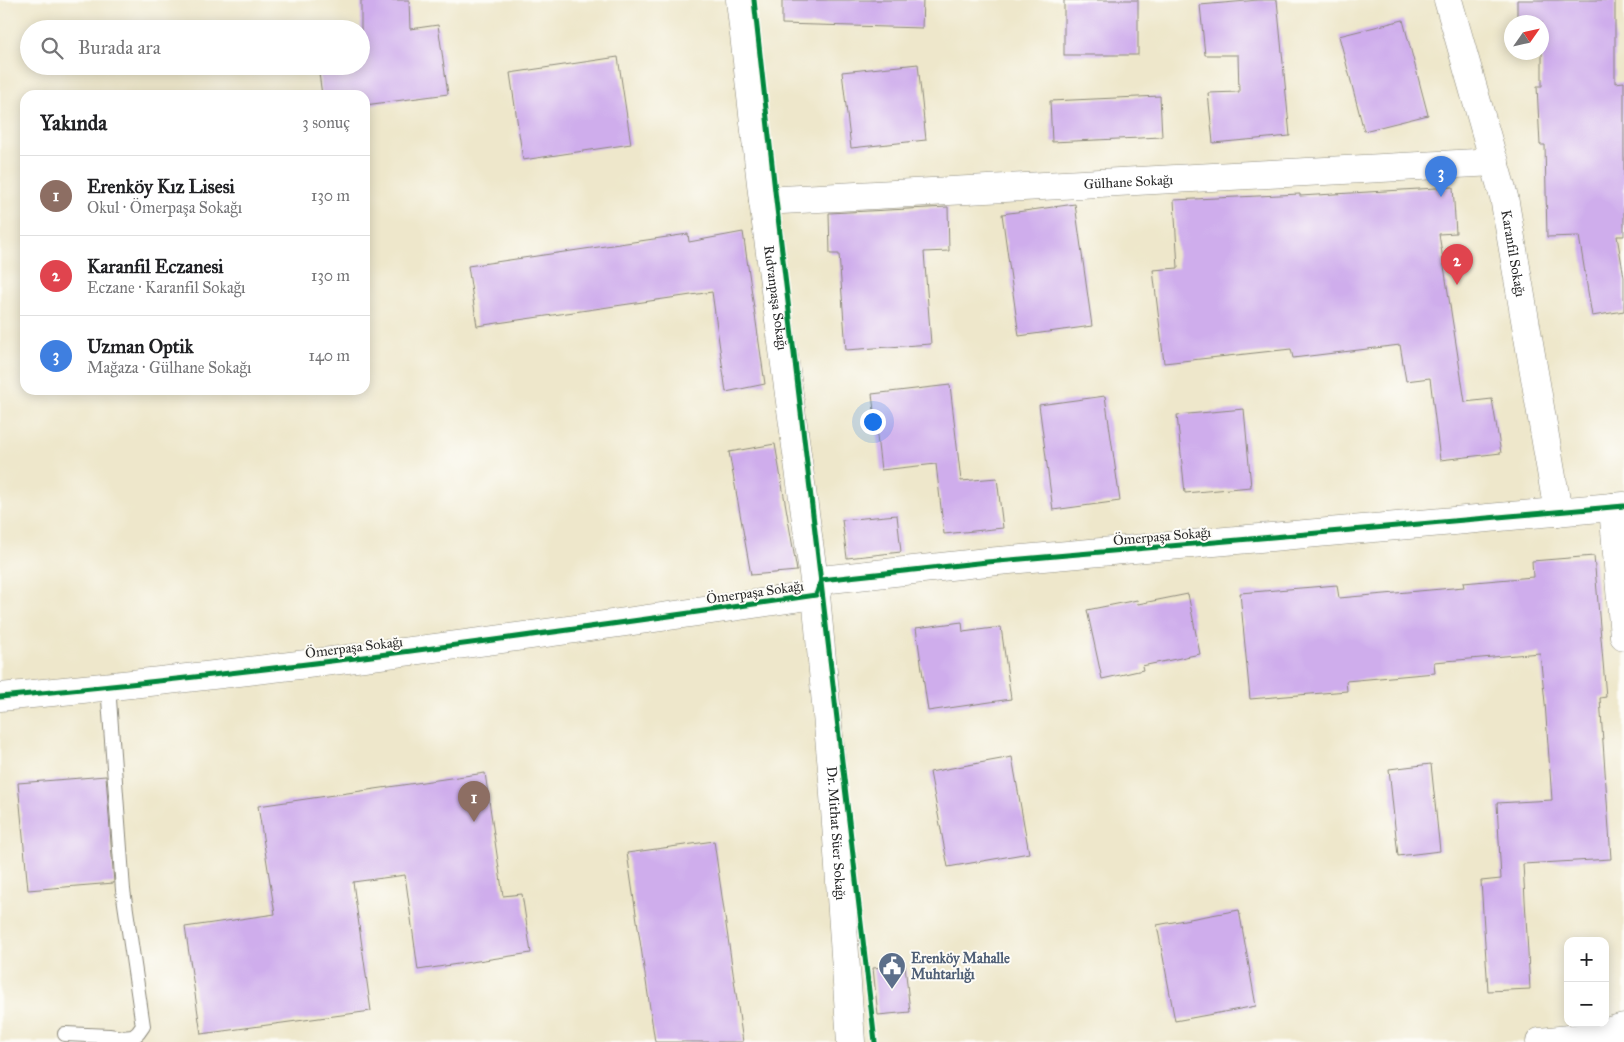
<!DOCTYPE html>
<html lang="tr">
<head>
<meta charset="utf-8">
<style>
  :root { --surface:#fff; --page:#f6f6f6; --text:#202124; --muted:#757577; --line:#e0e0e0; --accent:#d1495b }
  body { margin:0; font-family:"IM FELL Great Primer",serif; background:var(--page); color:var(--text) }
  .controls { position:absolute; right:15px; bottom:15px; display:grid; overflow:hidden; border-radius:10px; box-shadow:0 2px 12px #0003 }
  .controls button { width:45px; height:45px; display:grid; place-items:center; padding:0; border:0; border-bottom:1px solid var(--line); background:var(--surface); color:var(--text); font:25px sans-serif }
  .compass { position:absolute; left:1504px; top:15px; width:45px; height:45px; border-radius:50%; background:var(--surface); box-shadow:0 2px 12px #0003; rotate:56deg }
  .you { position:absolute; left:872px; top:421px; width:18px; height:18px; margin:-12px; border:4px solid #fff; border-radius:50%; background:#1a73e8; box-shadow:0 0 0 8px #1a73e833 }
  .badge { display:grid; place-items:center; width:32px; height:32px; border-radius:50%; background:var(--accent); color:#fff; font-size:16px; font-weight:700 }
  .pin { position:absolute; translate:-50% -41px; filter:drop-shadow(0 1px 2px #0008) }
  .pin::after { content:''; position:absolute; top:26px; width:18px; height:15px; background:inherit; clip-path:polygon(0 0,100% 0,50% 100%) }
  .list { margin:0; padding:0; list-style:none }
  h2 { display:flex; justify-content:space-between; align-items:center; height:65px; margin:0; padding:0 20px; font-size:21px }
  h2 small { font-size:16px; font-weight:400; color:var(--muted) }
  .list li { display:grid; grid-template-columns:32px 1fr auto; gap:15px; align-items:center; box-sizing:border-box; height:80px; padding:0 20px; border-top:1px solid var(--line) }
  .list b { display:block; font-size:19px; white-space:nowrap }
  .list p { margin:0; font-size:16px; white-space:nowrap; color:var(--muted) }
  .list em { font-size:16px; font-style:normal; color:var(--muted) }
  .icon { flex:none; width:28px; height:28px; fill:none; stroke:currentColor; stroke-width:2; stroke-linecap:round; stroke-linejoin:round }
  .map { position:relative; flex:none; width:1624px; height:1042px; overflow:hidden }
  .search { position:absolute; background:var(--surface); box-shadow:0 2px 12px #0003; left:20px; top:20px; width:350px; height:55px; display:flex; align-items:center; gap:12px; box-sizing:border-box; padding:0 18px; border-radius:28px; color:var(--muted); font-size:19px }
  .panel { position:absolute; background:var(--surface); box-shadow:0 2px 12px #0003; left:20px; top:90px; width:350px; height:305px; border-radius:15px }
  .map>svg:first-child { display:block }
</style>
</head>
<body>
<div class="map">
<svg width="1624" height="1042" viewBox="0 0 1624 1042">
  <rect width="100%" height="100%" fill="#fdfcf7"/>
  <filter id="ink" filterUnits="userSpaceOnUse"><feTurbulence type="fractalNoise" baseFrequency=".02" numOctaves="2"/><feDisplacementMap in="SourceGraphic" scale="10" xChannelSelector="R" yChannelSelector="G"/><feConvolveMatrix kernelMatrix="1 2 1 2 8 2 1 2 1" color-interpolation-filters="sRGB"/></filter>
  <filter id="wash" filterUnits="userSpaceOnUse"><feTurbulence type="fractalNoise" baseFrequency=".0096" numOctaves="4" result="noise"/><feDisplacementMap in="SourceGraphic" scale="20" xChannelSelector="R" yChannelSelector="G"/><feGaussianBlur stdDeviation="1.12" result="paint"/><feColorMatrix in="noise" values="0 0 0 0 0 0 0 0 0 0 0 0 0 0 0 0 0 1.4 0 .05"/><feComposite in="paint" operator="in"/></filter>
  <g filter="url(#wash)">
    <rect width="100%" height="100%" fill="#eee7cb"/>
    <g id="blocks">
      <!-- building -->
      <g fill="#cfadec">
        <polygon points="361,0 409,0 410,29 438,25 448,94 365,105 365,95 322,95 318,66 361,66"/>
        <polygon points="782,0 923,0 922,28 782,24"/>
        <rect x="1064" y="0" width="74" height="55"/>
        <polygon points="1258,0 1277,0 1290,136 1213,143 1208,93 1239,92 1238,55 1205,55 1200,5"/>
        <polygon points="1517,0 1615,0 1615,83 1624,82 1624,236 1617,236 1624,277 1624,311 1592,316 1579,236 1547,237 1545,145 1540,145 1537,86 1542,86 1542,22 1517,22"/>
        <polygon points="1403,20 1428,115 1364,131 1339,36"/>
        <polygon points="618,57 631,144 523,160 510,73"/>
        <polygon points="918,64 926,140 851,148 842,72"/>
        <polygon points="1160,96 1162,137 1052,142 1050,101"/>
        <polygon points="1453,187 1456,233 1439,234 1465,402 1492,399 1501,453 1440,460 1430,378 1406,381 1400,345 1293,358 1291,349 1164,363 1153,270 1178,268 1174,200 1300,194 1300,196"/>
        <polygon points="1075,204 1092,326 1019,336 1002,214"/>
        <polygon points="948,207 949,251 924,252 931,344 846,350 839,254 830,254 829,213"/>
        <polygon points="743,232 765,384 726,392 712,292 477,326 468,266 688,234 689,242"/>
        <polygon points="950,385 961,481 997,478 1003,528 944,534 936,464 881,470 872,394"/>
        <polygon points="1105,396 1120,501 1053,510 1039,405"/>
        <polygon points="1244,409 1251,487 1185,493 1177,415"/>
        <polygon points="775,444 797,571 751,575 729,452"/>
        <polygon points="897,515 901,552 847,558 842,520"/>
        <polygon points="1594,556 1606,697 1600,698 1611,859 1523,864 1530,989 1488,991 1481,881 1501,879 1497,803 1552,800 1545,703 1540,653 1434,662 1435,673 1346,681 1347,691 1250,699 1240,593 1337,585 1339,598 1464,587 1463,583 1533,577 1532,561"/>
        <polygon points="1188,594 1200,654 1142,666 1143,670 1102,679 1087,610 1137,600 1138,604"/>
        <polygon points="962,622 963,632 1001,627 1011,699 928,711 916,628"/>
        <polygon points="1012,757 1029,853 948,867 930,772"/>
        <polygon points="1431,764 1440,851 1398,856 1389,769"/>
        <polygon points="485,773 503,896 522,894 531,953 418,970 405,875 353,882 371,1011 201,1034 185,927 275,914 258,806"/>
        <polygon points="106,776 114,883 28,890 18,783"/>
        <polygon points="714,841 743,1042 655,1042 627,853"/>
        <polygon points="1239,910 1256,1006 1175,1021 1157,925"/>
        <polygon points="905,965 910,1012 878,1015 873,968"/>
      </g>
    </g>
  </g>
  <g filter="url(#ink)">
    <use href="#blocks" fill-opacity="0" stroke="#8c897b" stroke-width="1"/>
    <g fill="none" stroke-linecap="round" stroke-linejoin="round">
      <defs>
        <polyline id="service" points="65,1034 109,1036 122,1038 133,1037 138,1033 143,1026 123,890 108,686"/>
        <g id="minor">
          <path id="s1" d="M740,0L763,201L816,595L833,780L851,1042"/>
          <path id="s2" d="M1448,0L1504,197L1558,512"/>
          <path id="s3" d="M763,201L1495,162"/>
          <polyline points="1613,507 1624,636"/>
          <polyline points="1540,1042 1589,1037 1624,1027"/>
        </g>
        <path id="tertiary" d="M0,697C273,672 545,634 816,595L821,580L987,562L1624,506"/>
      </defs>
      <!-- service casing -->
      <use href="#service" stroke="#8c897b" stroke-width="16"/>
      <!-- minor casing -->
      <use href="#minor" stroke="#8c897b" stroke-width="29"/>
      <!-- tertiary casing -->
      <use href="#tertiary" stroke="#8c897b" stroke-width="29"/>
      <!-- service -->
      <use href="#service" stroke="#fff" stroke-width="14"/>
      <!-- minor -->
      <use href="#minor" stroke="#fff" stroke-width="28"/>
      <!-- tertiary -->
      <use href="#tertiary" stroke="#fff" stroke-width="28"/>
      <defs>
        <g id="cycleway">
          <polyline points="754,0 776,200 875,1042"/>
          <path d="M0,697C273,672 545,634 816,595L821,580L987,562L1624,506"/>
        </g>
      </defs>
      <!-- cycleway casing -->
      <use href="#cycleway" stroke="#fdfcf7" stroke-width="8"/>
      <!-- cycleway -->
      <use href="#cycleway" stroke="#00873e" stroke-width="5"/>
    </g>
  </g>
  <!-- icons -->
  <defs>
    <symbol id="civic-pin" viewBox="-11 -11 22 30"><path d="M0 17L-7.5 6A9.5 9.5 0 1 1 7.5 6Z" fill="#5c6f8a" stroke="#fdfcf7"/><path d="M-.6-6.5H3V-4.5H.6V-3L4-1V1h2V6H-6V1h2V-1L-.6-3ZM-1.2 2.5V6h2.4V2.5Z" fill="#fff"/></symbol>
  </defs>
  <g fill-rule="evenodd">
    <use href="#civic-pin" x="876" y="950" width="32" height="43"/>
  </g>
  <g text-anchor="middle" stroke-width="4" stroke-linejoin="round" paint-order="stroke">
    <!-- street labels -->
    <g font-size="14" fill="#2b2b2b" stroke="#fdfcf7">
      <text dy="5" stroke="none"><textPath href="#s3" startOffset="366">Gülhane Sokağı</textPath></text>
      <text dy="5" stroke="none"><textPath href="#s2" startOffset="262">Karanfil Sokağı</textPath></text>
      <text dy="5" stroke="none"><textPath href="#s1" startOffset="300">Rıdvanpaşa Sokağı</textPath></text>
      <text transform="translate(1162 536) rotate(-5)" y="5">Ömerpaşa Sokağı</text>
      <text transform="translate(755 592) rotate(-8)" y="5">Ömerpaşa Sokağı</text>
      <text transform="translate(354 647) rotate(-7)" y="5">Ömerpaşa Sokağı</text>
      <text dy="5" stroke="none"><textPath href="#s1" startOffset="839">Dr. Mithat Süer Sokağı</textPath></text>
    </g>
    <!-- service labels -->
    <g font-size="14" font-weight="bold" fill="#4e5e75" stroke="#fdfcf7" text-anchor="start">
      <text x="911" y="963">Erenköy Mahalle<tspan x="911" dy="16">Muhtarlığı</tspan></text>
    </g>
  </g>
</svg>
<div class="controls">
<button>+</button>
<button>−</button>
</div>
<svg class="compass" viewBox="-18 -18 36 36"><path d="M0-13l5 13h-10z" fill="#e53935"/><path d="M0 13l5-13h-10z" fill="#757577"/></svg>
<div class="you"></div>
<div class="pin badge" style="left:474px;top:822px;background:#8d6e63">1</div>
<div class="pin badge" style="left:1457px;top:285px;background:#e0444e">2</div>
<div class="pin badge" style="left:1441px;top:197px;background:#3f7fe0">3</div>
<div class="search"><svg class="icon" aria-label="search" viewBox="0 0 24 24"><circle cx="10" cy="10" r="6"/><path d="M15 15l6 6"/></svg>Burada ara</div>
<section class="panel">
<h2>Yakında<small>3 sonuç</small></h2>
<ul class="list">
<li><span class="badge" style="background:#8d6e63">1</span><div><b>Erenköy Kız Lisesi</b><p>Okul · Ömerpaşa Sokağı</p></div><em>130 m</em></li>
<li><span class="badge" style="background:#e0444e">2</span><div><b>Karanfil Eczanesi</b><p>Eczane · Karanfil Sokağı</p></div><em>130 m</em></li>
<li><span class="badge" style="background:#3f7fe0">3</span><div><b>Uzman Optik</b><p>Mağaza · Gülhane Sokağı</p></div><em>140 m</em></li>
</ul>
</section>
</div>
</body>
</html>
